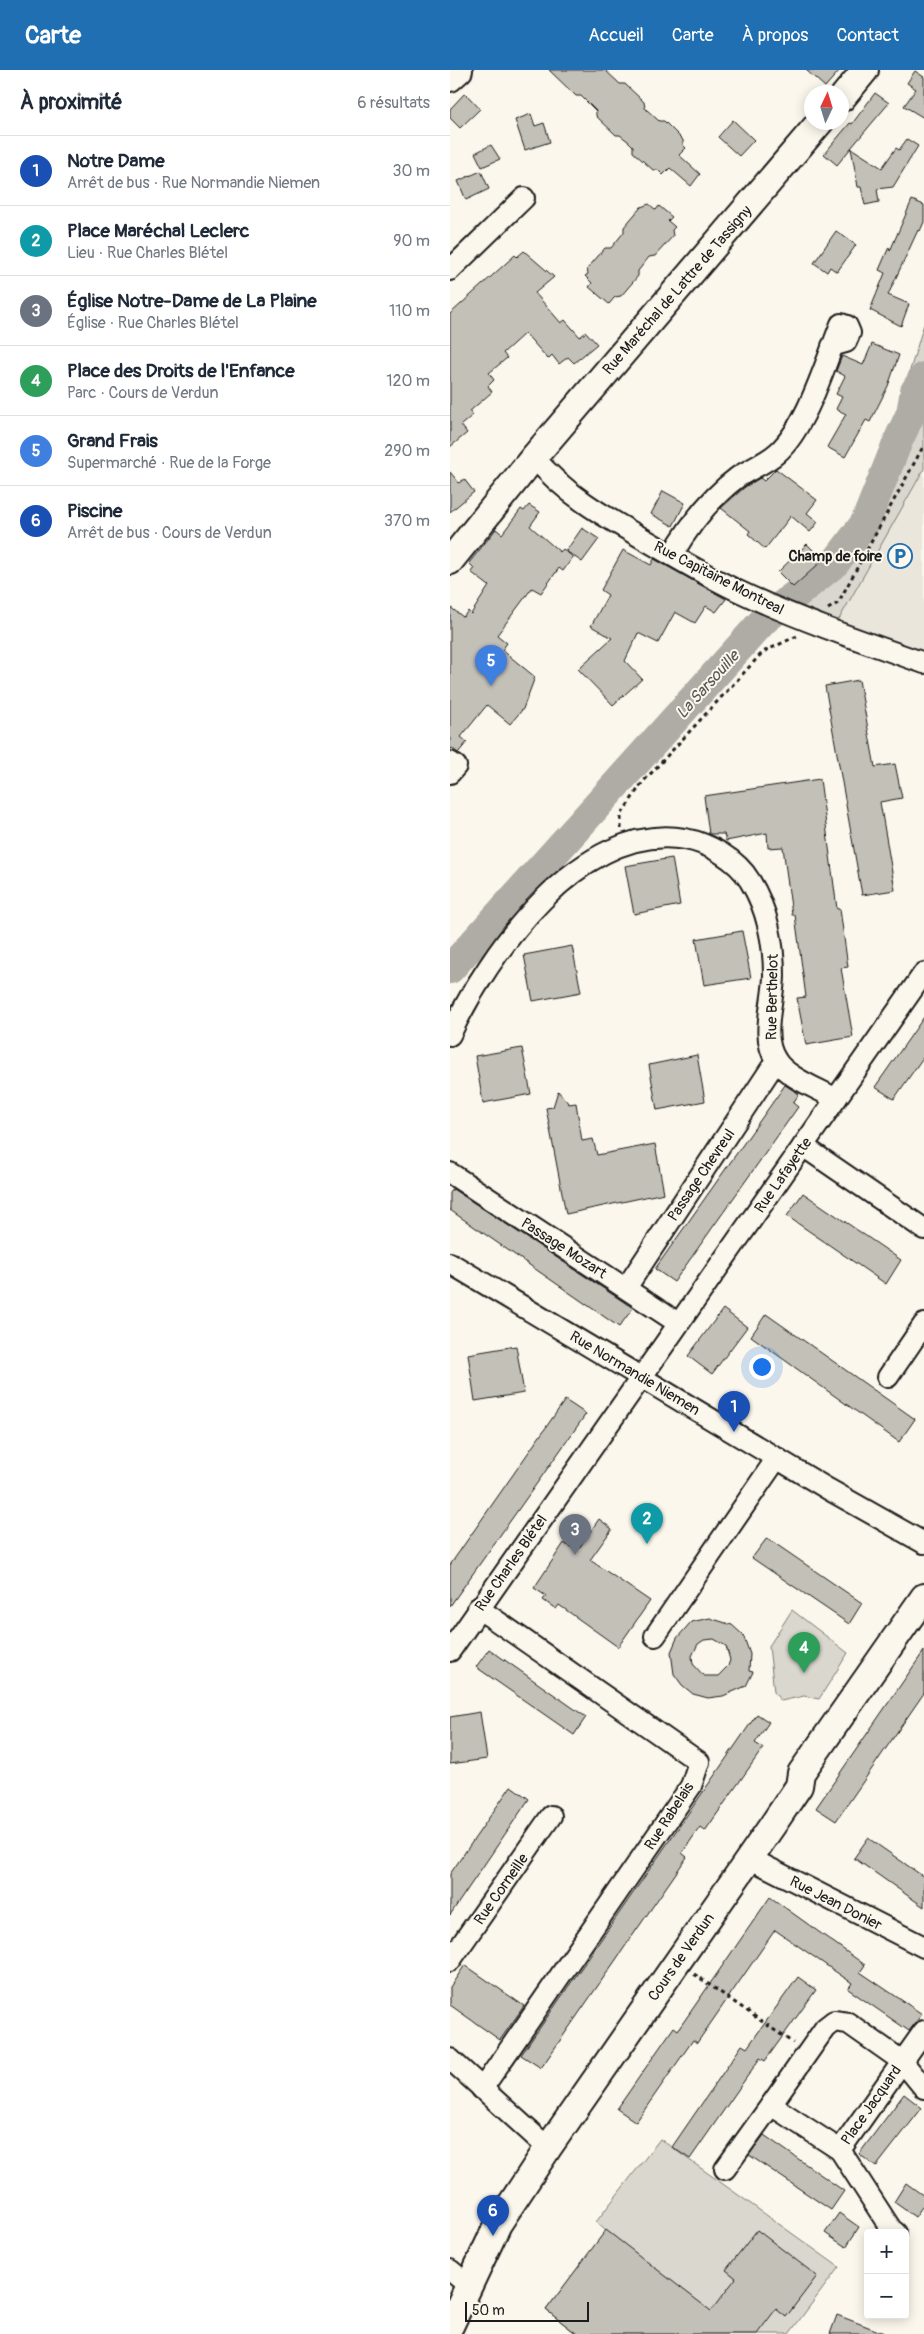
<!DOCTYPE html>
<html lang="fr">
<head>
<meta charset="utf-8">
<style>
  :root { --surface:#fff; --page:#f2f2f3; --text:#1f2937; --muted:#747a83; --line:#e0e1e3; --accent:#1f6fb2 }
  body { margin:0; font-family:Pangolin,sans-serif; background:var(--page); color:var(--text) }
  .controls { position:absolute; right:15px; bottom:15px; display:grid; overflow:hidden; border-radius:5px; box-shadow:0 2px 12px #0003 }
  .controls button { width:45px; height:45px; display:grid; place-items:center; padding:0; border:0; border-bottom:1px solid var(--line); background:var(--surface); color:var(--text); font:25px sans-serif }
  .compass { position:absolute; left:354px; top:15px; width:45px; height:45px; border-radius:50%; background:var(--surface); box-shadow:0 2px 12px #0003; rotate:4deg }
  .scale { position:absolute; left:15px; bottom:12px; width:124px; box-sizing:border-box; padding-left:5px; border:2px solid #1c1c1c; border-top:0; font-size:14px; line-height:18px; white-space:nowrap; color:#1c1c1c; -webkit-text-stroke:4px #fbf7ec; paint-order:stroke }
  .you { position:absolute; left:311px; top:1296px; width:18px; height:18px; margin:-12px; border:4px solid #fff; border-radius:50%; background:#1a73e8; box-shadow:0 0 0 8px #1a73e833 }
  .badge { display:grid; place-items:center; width:32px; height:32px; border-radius:50%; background:var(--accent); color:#fff; font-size:16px; font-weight:700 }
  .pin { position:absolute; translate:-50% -41px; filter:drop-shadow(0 1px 2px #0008) }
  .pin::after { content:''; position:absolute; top:26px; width:18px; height:15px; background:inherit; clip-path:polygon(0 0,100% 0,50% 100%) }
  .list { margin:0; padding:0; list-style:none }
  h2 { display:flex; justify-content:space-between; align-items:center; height:65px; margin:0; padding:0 20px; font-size:21px }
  h2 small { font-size:16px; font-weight:400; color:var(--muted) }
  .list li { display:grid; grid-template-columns:32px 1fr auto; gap:15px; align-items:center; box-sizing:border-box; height:70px; padding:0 20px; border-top:1px solid var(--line) }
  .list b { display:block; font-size:19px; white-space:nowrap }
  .list p { margin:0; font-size:16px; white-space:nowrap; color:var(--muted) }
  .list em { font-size:16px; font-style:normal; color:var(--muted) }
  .map { position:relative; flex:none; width:474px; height:2264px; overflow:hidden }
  header { display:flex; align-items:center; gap:30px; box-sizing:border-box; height:70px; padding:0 25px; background:var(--accent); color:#fff }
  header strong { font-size:24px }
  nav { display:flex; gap:28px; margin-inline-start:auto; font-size:18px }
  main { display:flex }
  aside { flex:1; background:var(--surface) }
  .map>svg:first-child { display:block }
</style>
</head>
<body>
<header>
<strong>Carte</strong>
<nav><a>Accueil</a><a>Carte</a><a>À propos</a><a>Contact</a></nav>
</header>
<main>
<aside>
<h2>À proximité<small>6 résultats</small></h2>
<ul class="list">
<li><span class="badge" style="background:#1a4fb4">1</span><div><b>Notre Dame</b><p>Arrêt de bus · Rue Normandie Niemen</p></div><em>30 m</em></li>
<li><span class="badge" style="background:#0f9aa8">2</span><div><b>Place Maréchal Leclerc</b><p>Lieu · Rue Charles Blétel</p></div><em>90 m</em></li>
<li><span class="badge" style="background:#6b7280">3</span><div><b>Église Notre-Dame de La Plaine</b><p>Église · Rue Charles Blétel</p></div><em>110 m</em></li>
<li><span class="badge" style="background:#2e9e5b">4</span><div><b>Place des Droits de l'Enfance</b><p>Parc · Cours de Verdun</p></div><em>120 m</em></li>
<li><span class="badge" style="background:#3f7fe0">5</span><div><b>Grand Frais</b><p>Supermarché · Rue de la Forge</p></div><em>290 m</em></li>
<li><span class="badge" style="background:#1a4fb4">6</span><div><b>Piscine</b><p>Arrêt de bus · Cours de Verdun</p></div><em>370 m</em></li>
</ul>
</aside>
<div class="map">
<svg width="474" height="2264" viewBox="0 0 474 2264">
  <rect width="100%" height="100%" fill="#fbf7ec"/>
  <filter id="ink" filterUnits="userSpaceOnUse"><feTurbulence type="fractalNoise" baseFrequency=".02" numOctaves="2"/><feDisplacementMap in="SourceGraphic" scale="10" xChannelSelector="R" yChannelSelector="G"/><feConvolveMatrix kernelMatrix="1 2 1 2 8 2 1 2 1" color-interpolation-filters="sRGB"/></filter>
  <g filter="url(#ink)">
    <!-- built -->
    <polygon fill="#eae6dc" points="474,254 474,586 341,533 385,495 421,429"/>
    <!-- green -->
    <g fill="#dad7ce" stroke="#7b7a75">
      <polygon points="474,254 474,399 388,551 341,533 385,495 421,429"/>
      <polygon points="342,1540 398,1583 369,1629 354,1626 331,1631 324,1622 319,1576"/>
      <polygon points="210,2069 389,2197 339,2264 127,2264 96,2240 156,2161 146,2152"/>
    </g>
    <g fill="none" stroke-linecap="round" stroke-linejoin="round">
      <!-- river -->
      <polyline stroke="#afaca5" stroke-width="30" points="0,899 314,550 385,493 415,453 448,371 461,343 465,321 474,307"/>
    </g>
    <!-- building -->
    <g fill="#c3c0b8" stroke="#1c1c1c" fill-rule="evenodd">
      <polygon points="99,0 155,0 170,14 175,14 194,32 195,38 209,51 214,51 233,70 233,75 236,78 229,85 250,104 241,116 220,98 213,105 208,100 203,100 183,82 183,76 179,72 170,65 166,65 146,46 146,41 131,26 126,26"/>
      <polygon points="356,0 390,0 375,17"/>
      <polygon points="465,1 474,7 474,48 454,36 466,19 457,13"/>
      <polygon points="15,23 30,39 10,58 0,48 0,39"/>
      <polygon points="425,23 439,33 401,78 432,98 446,78 449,80 457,69 468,76 443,117 427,119 429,132 415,135 411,117 408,117 401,78 387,95 374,84 400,53 402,54"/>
      <polygon points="81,44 85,56 94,53 100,72 75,80 65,50"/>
      <polygon points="283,50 304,70 289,86 268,67"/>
      <polygon points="41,75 50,89 32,97 25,83"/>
      <polygon points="31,101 39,119 16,130 8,111"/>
      <polygon points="462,130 474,135 474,152 470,161 468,160 438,225 459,234 451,256 420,240 435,203 429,200 439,177 440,181"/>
      <polygon points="199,134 206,140 209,136 222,147 218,151 225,157 222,160 223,166 205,186 199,187 188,201 188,206 171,226 165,227 159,234 139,217 142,213 135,206 138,204 137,199 155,178 161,178 174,162 174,157 191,137"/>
      <polygon points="386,161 406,175 387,202 380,197 377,202 364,193"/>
      <polygon points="74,181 104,207 85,223 111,253 115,250 130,267 136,262 147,274 124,293 118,287 109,294 102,285 98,289 75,263 53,283 57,288 39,303 44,310 38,316 42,322 20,341 23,345 11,355 17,363 0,377 0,244 65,185 67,187"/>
      <polygon points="422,274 449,285 438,316 420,352 416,350 395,387 377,377 396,344 386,339 392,327 386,324 395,306 386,301 392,286 413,295"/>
      <polygon points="326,399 367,430 357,443 368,452 360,462 341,446 315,479 298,464 300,461 271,438 295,417 310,408 314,411"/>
      <polygon points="0,402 9,413 14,409 24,422 0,442"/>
      <polygon points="213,421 235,433 223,456 201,444"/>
      <polygon points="79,435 90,442 80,456 110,482 113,479 123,487 113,501 109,498 91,523 82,518 47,565 57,573 52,580 85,607 73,639 60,654 37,635 11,667 17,672 8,683 2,678 0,680 0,537 13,547 18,541 21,544 39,516 21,502 24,498 19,493 46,459 52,464 71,439 74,441"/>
      <polygon points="132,458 149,469 132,492 116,481"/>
      <polygon points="357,474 373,490 343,517 328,502"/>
      <polygon points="173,480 201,495 204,489 276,529 266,542 256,536 245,553 225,542 208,573 188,563 175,591 192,609 163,635 128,599 162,568 141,556 158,525 151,520"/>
      <polygon points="409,610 425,697 445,694 452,728 430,732 445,820 412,825 375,616"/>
      <polygon points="370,709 387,839 390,839 398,897 391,898 403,967 356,975 347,928 356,927 345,845 342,845 333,777 318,778 317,763 276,771 274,764 259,764 254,726"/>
      <polygon points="222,788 230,835 184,844 175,796"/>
      <polygon points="292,861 301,908 254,915 246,869"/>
      <polygon points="122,876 131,922 83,931 74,885"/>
      <polygon points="474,947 474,986 444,1029 425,1017"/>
      <polygon points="72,978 81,1024 33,1033 25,986"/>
      <polygon points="247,985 255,1031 207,1040 199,995"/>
      <polygon points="335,1015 349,1024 343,1033 348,1037 224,1212 205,1199"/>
      <polygon points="108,1021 119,1034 126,1033 132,1071 143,1069 147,1085 205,1074 214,1123 116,1144 96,1038 103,1037"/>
      <polygon points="3,1119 183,1238 169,1257 0,1140 0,1123"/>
      <polygon points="353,1123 451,1190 436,1214 337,1146"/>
      <polygon points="273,1239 297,1257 262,1304 238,1286"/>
      <polygon points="316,1244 465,1349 449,1372 301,1266"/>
      <polygon points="66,1276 74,1323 25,1331 18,1284"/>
      <polygon points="115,1330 136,1344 0,1536 0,1495"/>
      <polygon points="149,1449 162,1459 140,1490 200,1531 168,1577 109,1535 106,1539 93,1530 96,1526 84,1518 114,1473 127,1481"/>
      <polygon points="317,1468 412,1533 399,1554 302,1488"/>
      <path d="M260,1548L282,1555L293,1565L300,1584L299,1601L303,1602L296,1616L273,1626L258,1628L243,1624L232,1615L224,1604L221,1582L227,1568L241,1552ZM264,1569L276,1576L280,1590L278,1596L268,1606H254L243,1594L242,1586L248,1574L254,1570Z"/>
      <polygon points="39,1579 136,1647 124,1665 26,1597"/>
      <polygon points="474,1581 474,1623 386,1751 366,1738"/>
      <polygon points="30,1642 37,1689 0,1694 0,1647"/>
      <polygon points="307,1644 319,1652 305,1673 313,1678 255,1761 250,1757 232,1783 237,1787 91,1998 71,1985"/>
      <polygon points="61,1716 79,1729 0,1845 0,1804"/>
      <polygon points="418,1768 474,1807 474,1837 404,1788"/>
      <polygon points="320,1827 415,1895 410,1902 472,1944 459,1961 398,1919 402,1913 325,1860 247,1973 243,1970 186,2052 167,2039 224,1957 228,1960"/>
      <polygon points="15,1895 74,1936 50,1970 0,1935 0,1917"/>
      <polygon points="348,1907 366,1920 315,1991 310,1988 240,2089 222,2077 292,1975 297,1978"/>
      <polygon points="454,2024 472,2038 426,2097 409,2084"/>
      <polygon points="314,2065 394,2121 381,2140 299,2085"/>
      <polygon points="456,2113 474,2126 474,2134 465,2147 444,2132"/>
      <polygon points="389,2143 409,2157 396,2177 375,2163"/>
      <polygon points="156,2160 261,2241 286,2208 276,2200 307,2160 367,2206 336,2247 326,2239 307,2264 127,2264 96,2240"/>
      <polygon points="387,2245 434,2263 434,2264 380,2264"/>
    </g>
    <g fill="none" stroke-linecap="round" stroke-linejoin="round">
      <defs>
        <g id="minor">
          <polyline points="0,200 74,128"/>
          <path d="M84,387C115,425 157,448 199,472C228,489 257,506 286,520C347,549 411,571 474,593"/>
          <path d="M222,485C239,456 261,427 288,407C300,399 316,393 327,383C357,357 376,291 391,254L397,256L400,263L396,272L382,276"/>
          <polyline points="0,692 6,696 0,703"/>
          <path d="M0,965C38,884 131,751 235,769C258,773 287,789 300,811C317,838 324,873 324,905C324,932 310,966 326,990C336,1007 369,1019 386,1029"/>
          <polyline points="353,1076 474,1159"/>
          <polyline points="0,1103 228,1253"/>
          <polyline points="0,1193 378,1419 474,1473"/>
          <polyline points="176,1218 326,991"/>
          <polyline points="438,1307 474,1254"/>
          <polyline points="28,1538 249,1692 241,1716 32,2019"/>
          <polyline points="205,1566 327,1388"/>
          <polyline points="0,1581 474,903"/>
          <polyline points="299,1788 474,1877"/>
          <polyline points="0,1891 101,1746"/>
          <polyline points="474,1961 390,2080 321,2035 375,1958 384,1951 398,1953 452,1991 474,2018"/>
          <polyline points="0,1989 98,2078"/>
          <polyline points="390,2080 441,2159 446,2163"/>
          <polyline points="275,2099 321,2035"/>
          <polyline points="0,2200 18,2215"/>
        </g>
        <g id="major">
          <polyline points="0,8 9,0"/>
          <polyline points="392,28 415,0"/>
          <polyline points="0,491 84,387 370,52"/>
          <polyline points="0,2256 48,2154 98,2078 322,1756 349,1716 351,1703 474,1527"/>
        </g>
      </defs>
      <!-- minor casing -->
      <use href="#minor" stroke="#1c1c1c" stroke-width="24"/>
      <!-- major casing -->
      <use href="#major" stroke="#1c1c1c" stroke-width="30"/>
      <!-- path -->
      <g stroke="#1c1c1c" stroke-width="3" stroke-dasharray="4 4" stroke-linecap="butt">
        <polyline points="378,539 388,533 474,375"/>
        <polyline points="171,759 171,745 192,713 313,582 347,566"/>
        <polyline points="244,1904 343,1973"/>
      </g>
      <!-- minor -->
      <use href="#minor" stroke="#fbf7ec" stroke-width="20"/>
      <!-- major -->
      <use href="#major" stroke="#fbf7ec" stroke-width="26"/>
    </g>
  </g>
  <!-- icons -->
  <defs>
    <symbol id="parking-ring" viewBox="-11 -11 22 22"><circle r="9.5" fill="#fbf7ec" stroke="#1f6fb2" stroke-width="1.5"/><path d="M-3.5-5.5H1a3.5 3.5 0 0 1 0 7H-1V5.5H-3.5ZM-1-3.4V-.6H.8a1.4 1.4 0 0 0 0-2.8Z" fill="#1f6fb2"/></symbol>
  </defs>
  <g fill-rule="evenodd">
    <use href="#parking-ring" x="436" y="472" width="28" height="28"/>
  </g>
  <g text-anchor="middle" stroke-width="4" stroke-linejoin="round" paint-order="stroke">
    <!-- street labels -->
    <g font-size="15" fill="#1c1c1c" stroke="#fbf7ec">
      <text transform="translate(227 220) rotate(-49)" y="5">Rue Maréchal de Lattre de Tassigny</text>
      <text transform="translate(269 508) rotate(27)" y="5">Rue Capitaine Montreal</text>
      <text transform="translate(322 927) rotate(-89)" y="5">Rue Berthelot</text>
      <text transform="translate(251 1105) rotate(-56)" y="5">Passage Chevreul</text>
      <text transform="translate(333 1105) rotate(-55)" y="5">Rue Lafayette</text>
      <text transform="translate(114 1178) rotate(33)" y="5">Passage Mozart</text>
      <text transform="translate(185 1303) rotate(31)" y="5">Rue Normandie Niemen</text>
      <text transform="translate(61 1493) rotate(-55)" y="5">Rue Charles Blétel</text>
      <text transform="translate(219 1746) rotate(-57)" y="5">Rue Rabelais</text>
      <text transform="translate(51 1819) rotate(-55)" y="5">Rue Corneille</text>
      <text transform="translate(386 1833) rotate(27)" y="5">Rue Jean Donier</text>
      <text transform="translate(231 1887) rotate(-55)" y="5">Cours de Verdun</text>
      <text transform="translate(421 2035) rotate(-55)" y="5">Place Jacquard</text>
    </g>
    <!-- poi labels -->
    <g font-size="15" font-weight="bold" fill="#1c1c1c" stroke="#fbf7ec" text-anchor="end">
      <text x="432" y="491">Champ de foire</text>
    </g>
    <!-- water labels -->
    <g font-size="16" font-style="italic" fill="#575653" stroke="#fbf7ec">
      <text transform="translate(257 614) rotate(-48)" y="6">La Sarsouille</text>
    </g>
  </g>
</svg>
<div class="controls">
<button>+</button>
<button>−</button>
</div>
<svg class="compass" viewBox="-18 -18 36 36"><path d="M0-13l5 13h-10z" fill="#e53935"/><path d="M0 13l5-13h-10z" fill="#747a83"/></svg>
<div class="scale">50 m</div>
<div class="you"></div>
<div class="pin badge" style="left:284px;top:1362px;background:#1a4fb4">1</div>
<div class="pin badge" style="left:197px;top:1474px;background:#0f9aa8">2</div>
<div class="pin badge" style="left:125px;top:1485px;background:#6b7280">3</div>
<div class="pin badge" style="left:354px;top:1603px;background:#2e9e5b">4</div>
<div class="pin badge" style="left:41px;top:616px;background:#3f7fe0">5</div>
<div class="pin badge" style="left:43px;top:2166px;background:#1a4fb4">6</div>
</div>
</main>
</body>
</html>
